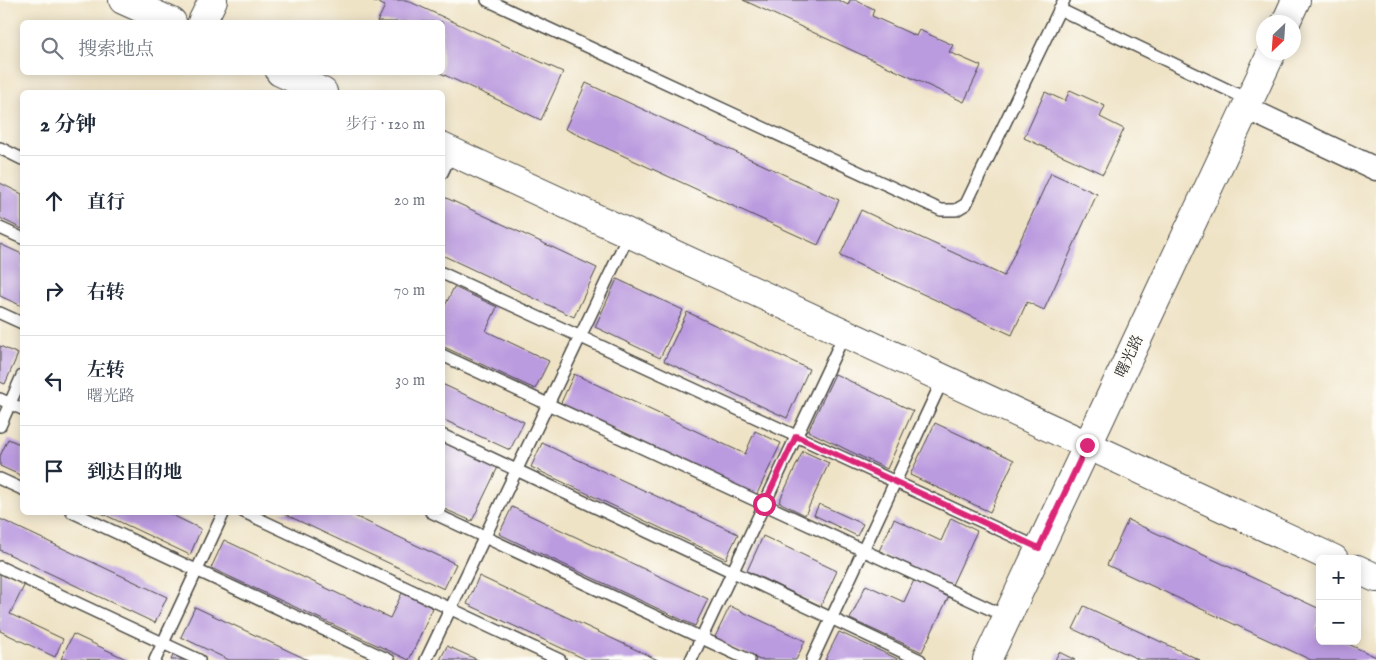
<!DOCTYPE html>
<html lang="zh">
<head>
<meta charset="utf-8">
<style>
  :root { --surface:#fff; --page:#f2f2f3; --text:#1f2937; --muted:#747a83; --line:#e0e1e3 }
  body { margin:0; font-family:"IM FELL English","Noto Serif SC",serif; background:var(--page); color:var(--text) }
  .controls { position:absolute; right:15px; bottom:15px; display:grid; overflow:hidden; border-radius:8px; box-shadow:0 2px 12px #0003 }
  .controls button { width:45px; height:45px; display:grid; place-items:center; padding:0; border:0; border-bottom:1px solid var(--line); background:var(--surface); color:var(--text); font:25px sans-serif }
  .compass { position:absolute; left:1256px; top:15px; width:45px; height:45px; border-radius:50%; background:var(--surface); box-shadow:0 2px 12px #0003; rotate:205deg }
  .stop { position:absolute; width:15px; height:15px; margin:-11px; border:4px solid #db2777; border-radius:50%; background:#fff }
  .stop.end { background:#db2777; border-color:#fff; box-shadow:0 1px 5px #0008 }
  .list { margin:0; padding:0; list-style:none }
  h2 { display:flex; justify-content:space-between; align-items:center; height:65px; margin:0; padding:0 20px; font-size:21px }
  h2 small { font-size:16px; font-weight:400; color:var(--muted) }
  .list li { display:grid; grid-template-columns:32px 1fr auto; gap:15px; align-items:center; box-sizing:border-box; height:90px; padding:0 20px; border-top:1px solid var(--line) }
  .list b { display:block; font-size:19px; white-space:nowrap }
  .list p { margin:0; font-size:16px; white-space:nowrap; color:var(--muted) }
  .list em { font-size:16px; font-style:normal; color:var(--muted) }
  .icon { flex:none; width:28px; height:28px; fill:none; stroke:currentColor; stroke-width:2; stroke-linecap:round; stroke-linejoin:round }
  .map { position:relative; flex:none; width:1376px; height:660px; overflow:hidden }
  .search { position:absolute; background:var(--surface); box-shadow:0 2px 12px #0003; left:20px; top:20px; width:425px; height:55px; display:flex; align-items:center; gap:12px; box-sizing:border-box; padding:0 18px; border-radius:8px; color:var(--muted); font-size:19px }
  .panel { position:absolute; background:var(--surface); box-shadow:0 2px 12px #0003; left:20px; top:90px; width:425px; height:425px; border-radius:8px }
  .map>svg:first-child { display:block }
</style>
</head>
<body>
<div class="map">
<svg width="1376" height="660" viewBox="0 0 1376 660">
  <rect width="100%" height="100%" fill="#fdfcf7"/>
  <filter id="ink" filterUnits="userSpaceOnUse"><feTurbulence type="fractalNoise" baseFrequency=".02" numOctaves="2"/><feDisplacementMap in="SourceGraphic" scale="10" xChannelSelector="R" yChannelSelector="G"/><feConvolveMatrix kernelMatrix="1 2 1 2 8 2 1 2 1" color-interpolation-filters="sRGB"/></filter>
  <filter id="wash" filterUnits="userSpaceOnUse"><feTurbulence type="fractalNoise" baseFrequency=".0096" numOctaves="4" result="noise"/><feDisplacementMap in="SourceGraphic" scale="20" xChannelSelector="R" yChannelSelector="G"/><feGaussianBlur stdDeviation="1.12" result="paint"/><feColorMatrix in="noise" values="0 0 0 0 0 0 0 0 0 0 0 0 0 0 0 0 0 1.4 0 .05"/><feComposite in="paint" operator="in"/></filter>
  <g filter="url(#wash)">
    <rect width="100%" height="100%" fill="#efe3c6"/>
    <g id="blocks">
      <!-- building -->
      <g fill="#bb9bdf">
        <polygon points="372,0 406,0 563,72 541,120 438,72 442,72 442,22 377,22 385,6"/>
        <polygon points="743,0 838,0 848,5 850,0 855,0 874,9 872,16 916,36 919,30 953,45 949,52 981,66 964,102"/>
        <polygon points="586,83 839,200 818,245 565,129"/>
        <polygon points="1070,90 1105,106 1100,117 1124,129 1103,174 1024,138 1045,92 1065,101"/>
        <polygon points="1051,173 1097,194 1044,310 1027,302 1012,335 840,256 861,210 1004,276"/>
        <polygon points="0,183 22,194 22,229 0,218"/>
        <polygon points="442,196 597,268 574,317 442,255"/>
        <polygon points="0,244 22,254 22,306 0,296"/>
        <polygon points="617,279 683,310 660,358 595,327"/>
        <polygon points="454,287 497,307 486,331 549,361 535,389 442,346 442,312"/>
        <polygon points="687,312 809,369 787,418 664,361"/>
        <polygon points="0,346 18,354 5,384 0,382"/>
        <polygon points="574,374 745,454 755,431 781,443 756,496 560,405"/>
        <polygon points="835,374 913,411 887,469 808,431"/>
        <polygon points="442,384 524,422 510,450 442,419"/>
        <polygon points="935,423 1014,460 990,512 910,475"/>
        <polygon points="8,439 22,445 22,476 0,466 0,456"/>
        <polygon points="442,441 498,467 472,521 442,508"/>
        <polygon points="542,443 738,534 726,559 531,467"/>
        <polygon points="803,451 829,463 805,515 779,502"/>
        <polygon points="819,504 863,524 857,536 814,515"/>
        <polygon points="512,507 708,599 695,626 499,534"/>
        <polygon points="99,512 166,512 201,529 190,555"/>
        <polygon points="280,512 346,512 456,564 444,589"/>
        <polygon points="951,518 977,531 951,587 878,553 894,519 941,541"/>
        <polygon points="0,519 167,597 155,623 0,550"/>
        <polygon points="1128,520 1320,609 1320,621 1316,629 1320,631 1320,641 1342,641 1376,657 1376,660 1311,660 1107,565"/>
        <polygon points="763,536 837,571 821,606 747,571"/>
        <polygon points="224,540 390,618 402,593 433,608 409,660 211,568"/>
        <polygon points="0,572 25,584 10,614 63,639 55,657 0,631"/>
        <polygon points="479,576 658,660 587,660 467,604"/>
        <polygon points="914,580 949,596 922,652 850,619 866,585 904,602"/>
        <polygon points="730,606 805,641 796,660 760,660 714,639"/>
        <polygon points="1084,606 1200,660 1140,660 1073,629"/>
        <polygon points="195,607 308,660 229,660 181,637"/>
        <polygon points="839,632 900,660 825,660"/>
        <polygon points="73,634 128,660 61,659"/>
        <polygon points="447,646 478,660 440,660"/>
        <polygon points="1059,652 1075,660 1055,660"/>
        <polygon points="174,653 189,660 171,660"/>
      </g>
    </g>
  </g>
  <g filter="url(#ink)">
    <use href="#blocks" fill-opacity="0" stroke="#484742" stroke-width="1"/>
    <g fill="none" stroke-linecap="round" stroke-linejoin="round">
      <defs>
        <g id="lane">
          <polyline points="487,0 941,210 956,210 966,204 1064,0"/>
          <polyline points="1059,9 1249,100"/>
          <polyline points="0,148 22,159"/>
          <polyline points="442,173 452,152"/>
          <polyline points="0,228 22,238"/>
          <polyline points="442,273 1039,548"/>
          <polyline points="0,313 22,323"/>
          <polyline points="442,355 1007,617"/>
          <polyline points="0,399 22,409"/>
          <polyline points="0,426 22,376"/>
          <polyline points="442,435 920,660"/>
          <polyline points="0,479 22,489"/>
          <polyline points="72,512 389,660"/>
          <polyline points="244,512 560,660"/>
          <polyline points="431,512 749,660"/>
          <polyline points="0,567 199,660"/>
          <polyline points="155,660 224,512"/>
          <polyline points="426,660 629,234"/>
          <polyline points="691,660 845,333"/>
          <polyline points="812,660 943,379"/>
        </g>
        <polyline id="street" points="1246,108 1376,169"/>
        <g id="secondary">
          <polyline points="123,0 172,22"/>
          <polyline points="202,22 213,0"/>
          <polyline points="1286,22 1296,0"/>
          <polyline points="280,72 323,92"/>
          <polyline points="442,147 1334,559"/>
          <polyline points="1357,569 1376,578"/>
          <polyline points="987,660 1272,52"/>
        </g>
      </defs>
      <!-- lane casing -->
      <use href="#lane" stroke="#484742" stroke-width="14"/>
      <!-- street casing -->
      <use href="#street" stroke="#484742" stroke-width="25"/>
      <!-- secondary casing -->
      <use href="#secondary" stroke="#484742" stroke-width="30"/>
      <!-- lane -->
      <use href="#lane" stroke="#fff" stroke-width="11"/>
      <!-- street -->
      <use href="#street" stroke="#fff" stroke-width="22"/>
      <!-- secondary -->
      <use href="#secondary" stroke="#fff" stroke-width="28"/>
    </g>
  </g>
  <g fill="none" stroke-linecap="round" stroke-linejoin="round" filter="url(#ink)">
    <!-- route -->
    <polyline stroke="#db2777" stroke-width="6" points="764,504 796,436 1039,548 1087,445"/>
  </g>
  <g text-anchor="middle" stroke-width="4" stroke-linejoin="round" paint-order="stroke">
    <!-- street labels -->
    <g font-size="15" fill="#2b2b2b" stroke="#fdfcf7">
      <text transform="translate(1129 356) rotate(-65)" y="5">曙光路</text>
    </g>
  </g>
</svg>
<div class="controls">
<button>+</button>
<button>−</button>
</div>
<svg class="compass" viewBox="-18 -18 36 36"><path d="M0-13l5 13h-10z" fill="#e53935"/><path d="M0 13l5-13h-10z" fill="#747a83"/></svg>
<div class="stop" style="left:764px;top:504px"></div>
<div class="stop end" style="left:1087px;top:445px"></div>
<div class="search"><svg class="icon" aria-label="search" viewBox="0 0 24 24"><circle cx="10" cy="10" r="6"/><path d="M15 15l6 6"/></svg>搜索地点</div>
<section class="panel">
<h2>2 分钟<small>步行 · 120 m</small></h2>
<ul class="list">
<li><svg class="icon" aria-label="ahead" viewBox="0 0 24 24"><path d="M12 20V5M6 11l6-6 6 6"/></svg><div><b>直行</b></div><em>20 m</em></li>
<li><svg class="icon" aria-label="right" viewBox="0 0 24 24"><path d="M7 20v-9h11M14 6l5 5-5 5"/></svg><div><b>右转</b></div><em>70 m</em></li>
<li><svg class="icon" aria-label="left" viewBox="0 0 24 24"><path d="M17 20v-9H6M10 6l-5 5 5 5"/></svg><div><b>左转</b><p>曙光路</p></div><em>30 m</em></li>
<li><svg class="icon" aria-label="arrive" viewBox="0 0 24 24"><path d="M6 21V4h12l-3 4 3 4H6"/></svg><div><b>到达目的地</b></div></li>
</ul>
</section>
</div>
</body>
</html>
